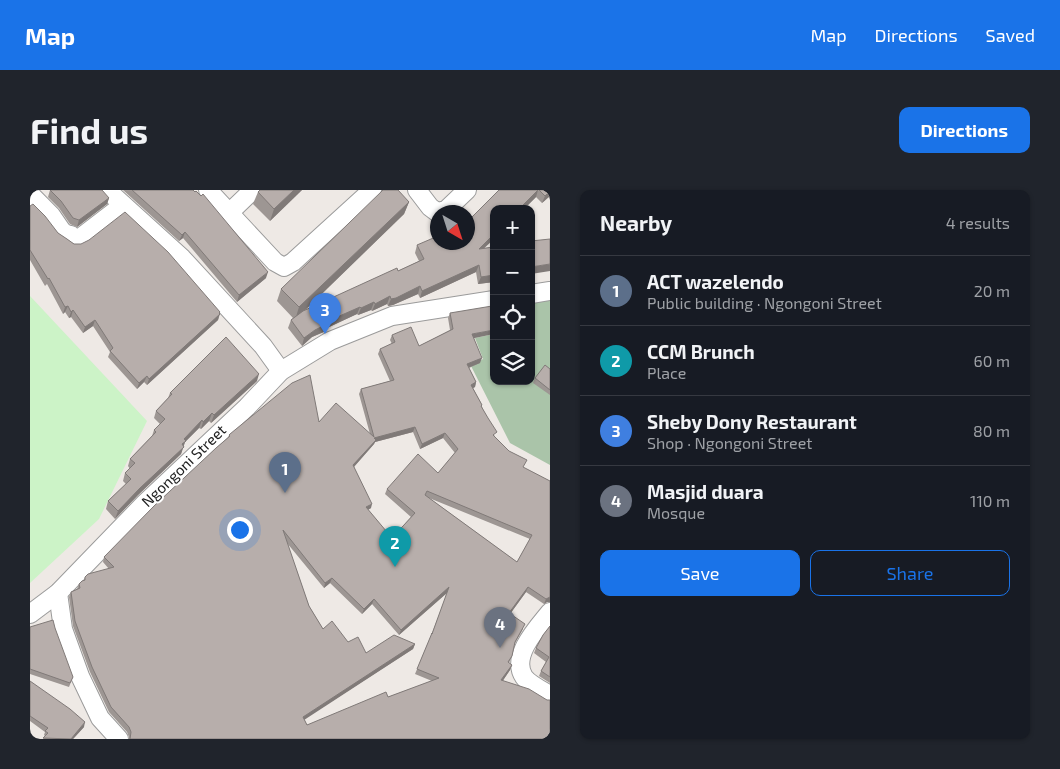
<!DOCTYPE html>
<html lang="en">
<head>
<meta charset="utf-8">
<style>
  :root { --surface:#171b24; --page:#20242c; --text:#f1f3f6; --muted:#9ea1a6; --line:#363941; --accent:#1a73e8 }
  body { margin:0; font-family:"Exo 2",sans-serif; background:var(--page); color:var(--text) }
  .controls { position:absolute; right:15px; top:15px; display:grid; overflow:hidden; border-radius:10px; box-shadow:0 1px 4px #0004 }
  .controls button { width:45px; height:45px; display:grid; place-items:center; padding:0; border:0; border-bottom:1px solid var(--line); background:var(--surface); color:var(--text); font:25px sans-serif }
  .compass { position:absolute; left:400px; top:15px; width:45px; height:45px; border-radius:50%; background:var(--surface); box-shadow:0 1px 4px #0004; rotate:141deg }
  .you { position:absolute; left:209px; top:339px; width:18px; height:18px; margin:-12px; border:4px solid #fff; border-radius:50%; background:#1a73e8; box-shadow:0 0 0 8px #1a73e833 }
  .badge { display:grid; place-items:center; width:32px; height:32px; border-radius:50%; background:var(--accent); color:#fff; font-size:16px; font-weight:700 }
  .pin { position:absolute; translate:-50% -41px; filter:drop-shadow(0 1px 2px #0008) }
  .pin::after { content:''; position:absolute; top:26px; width:18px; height:15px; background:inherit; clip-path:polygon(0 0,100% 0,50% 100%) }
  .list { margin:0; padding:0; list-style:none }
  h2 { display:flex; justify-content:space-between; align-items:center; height:65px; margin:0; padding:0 20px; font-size:21px }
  h2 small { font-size:16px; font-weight:400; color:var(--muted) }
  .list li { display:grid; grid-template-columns:32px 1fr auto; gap:15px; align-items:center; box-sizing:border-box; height:70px; padding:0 20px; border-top:1px solid var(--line) }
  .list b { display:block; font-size:19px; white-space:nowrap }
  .list p { margin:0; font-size:16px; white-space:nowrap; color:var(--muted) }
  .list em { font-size:16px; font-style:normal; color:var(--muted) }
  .actions { display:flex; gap:10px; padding:15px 20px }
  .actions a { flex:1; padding:11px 0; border:1px solid var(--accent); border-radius:10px; text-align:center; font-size:18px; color:var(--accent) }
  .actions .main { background:var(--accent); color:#fff }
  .icon { flex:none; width:28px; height:28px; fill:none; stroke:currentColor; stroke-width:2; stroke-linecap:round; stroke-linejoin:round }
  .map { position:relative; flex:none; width:520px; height:549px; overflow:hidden; border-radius:10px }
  header { display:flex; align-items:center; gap:30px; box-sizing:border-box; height:70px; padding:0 25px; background:var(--accent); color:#fff }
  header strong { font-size:24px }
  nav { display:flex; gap:28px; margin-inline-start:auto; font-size:18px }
  .intro { display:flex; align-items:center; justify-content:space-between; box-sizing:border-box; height:120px; padding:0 30px }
  h1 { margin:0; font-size:35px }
  .button { padding:12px 22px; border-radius:10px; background:var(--accent); color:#fff; font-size:18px; font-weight:700 }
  main { display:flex; gap:30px; padding:0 30px }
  aside { flex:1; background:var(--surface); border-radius:10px; box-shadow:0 1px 4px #0004 }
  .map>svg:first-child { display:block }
</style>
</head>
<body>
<header>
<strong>Map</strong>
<nav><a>Map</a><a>Directions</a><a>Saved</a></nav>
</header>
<div class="intro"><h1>Find us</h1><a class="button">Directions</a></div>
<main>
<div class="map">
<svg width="520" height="549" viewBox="0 0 520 549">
  <rect width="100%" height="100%" fill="#eee9e5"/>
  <!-- cemetery -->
  <polygon fill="#aac4a9" points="520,110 520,275 480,253 441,176 453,169 445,148 464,144 464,191 501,191 501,113"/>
  <!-- park -->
  <polygon fill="#ccf3c7" points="0,106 117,231 69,329 0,393"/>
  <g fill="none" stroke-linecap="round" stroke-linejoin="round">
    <defs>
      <g id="minor">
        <polyline points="77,0 152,68 233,156 251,181"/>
        <polyline points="178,0 245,72 254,77 263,72 342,0"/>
        <polyline points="387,0 400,17 408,23"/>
        <polyline points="0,4 21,25 32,41 36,44 41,45 45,50 50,48 93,15"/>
        <polyline points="408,22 416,20 437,0"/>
        <polyline points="199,23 223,0"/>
        <polyline points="501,104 520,101"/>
        <polyline points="28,403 33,439 50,486 70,528 89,549"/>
        <path d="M520,422C508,437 480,466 494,487C499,494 513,501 520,505"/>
        <polyline points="0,424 28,403 115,313 217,217 251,181 300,151 362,126 464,110"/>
      </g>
    </defs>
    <!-- minor casing -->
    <use href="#minor" stroke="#9b9b9b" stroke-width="20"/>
    <!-- minor -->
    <use href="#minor" stroke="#fff" stroke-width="18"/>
  </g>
  <!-- wall -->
  <g fill="#9d9693" fill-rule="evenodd">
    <polygon points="20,0 79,8 77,14 47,37 40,34 29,18 18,7"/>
    <polygon points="93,0 163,0 236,88 207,112 153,48 149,51"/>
    <polygon points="272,0 240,31 223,14 228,2"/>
    <polygon points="469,0 520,0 520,6 512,13 506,7 494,19 464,19 454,58 464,57 464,92 448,94 446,82 390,108 388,104 363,115 358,116 357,114 342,121 341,120 328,125 327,124 297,138 296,141 282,147 272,156 258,138 261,130 263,128 247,111 251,99 379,12 374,24 275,120 368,81 389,71 385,63 387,55 415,54"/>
    <polygon points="0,16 28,43 44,54 190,124 188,130 117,195 114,192 107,199 78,167 80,162 63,136 53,143 41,127 39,128 35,122 33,124 17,94 15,96 0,70"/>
    <path d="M420,123L444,148L450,173L439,178L446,192L445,197L443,198L452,215V217L465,247L493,278L520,291V412H517L514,414L496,402L480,424L493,439L484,455L482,466L479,473L482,475L480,480L473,490L520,549H99V547L97,542L79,522L60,482L43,436L39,407L41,402L47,399L49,394L54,390L55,387L79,379L73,372L74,367L198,248L199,245L289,232L340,244L329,204L331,199L360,191L348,164L350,159L362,154L360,150L362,145L389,156L420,140L418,128ZM383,242L390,259L413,248L425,263L408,283L357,299L355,304L381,327L362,348L338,320L341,318L324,277L344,254L345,252ZM399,308L500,349L487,372ZM257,353L294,398L300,393L332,424L342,414L369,445L418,402L400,448L385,484L402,491L358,507L277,535L274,529L383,459L385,454L336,463L293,439L279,416Z"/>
    <polygon points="520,179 520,205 503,193 505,188"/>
    <polygon points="227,191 181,233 179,231 171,239 169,238 155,252 151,264 108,305 85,329 76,319 78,311 96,294 93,291 95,283 100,279 98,276 100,269 122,246 124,240 130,234 124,228 126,221 138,208 140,203"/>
    <polygon points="520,436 520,493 509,486 511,481 516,472 504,463 506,458"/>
    <polygon points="0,437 43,487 39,497 0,484"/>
    <polygon points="0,491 54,537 43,549 13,549 15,546 14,545 15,542 0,531"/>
  </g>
  <!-- shaded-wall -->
  <g fill="#807a78">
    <polygon points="264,0 272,0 240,31 244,19"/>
    <polygon points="508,0 506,7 494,19 489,19"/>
    <polygon points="520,1 520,6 512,13 515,6"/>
    <polygon points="79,8 77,14 47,37 49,30"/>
    <polygon points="379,12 374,24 265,130 269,117"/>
    <polygon points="155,42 153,48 149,51 152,45"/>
    <polygon points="464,44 464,49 446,66 449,59"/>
    <polygon points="520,74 520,81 501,84 501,77"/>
    <polygon points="449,75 446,82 390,108 392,101"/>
    <polygon points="238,82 236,88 207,112 209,105"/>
    <polygon points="464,85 464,92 448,94 451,87"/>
    <polygon points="390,96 388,104 363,115 358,116 361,109"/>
    <polygon points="360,106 357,114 342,121 345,114"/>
    <polygon points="344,112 341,120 328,125 331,118"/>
    <polygon points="38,116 35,122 33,124 35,117"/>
    <polygon points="330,117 327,124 297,138 296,141 282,147 272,156 274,148 298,131"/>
    <polygon points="43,120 41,127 39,128 41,122"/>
    <polygon points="190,122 188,130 117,195 119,189"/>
    <polygon points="65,130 63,136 53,143 55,137"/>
    <polygon points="464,140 464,144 440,149 442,144"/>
    <polygon points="452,168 450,173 435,179 437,174"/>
    <polygon points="229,184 227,191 181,233 184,225"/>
    <polygon points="117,186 114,192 107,199 109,193"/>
    <polygon points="446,192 445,197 439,200 441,195"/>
    <polygon points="182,223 179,231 171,239 173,232"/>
    <polygon points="172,230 169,238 155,252 151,264 108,305 85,329 88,321 154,249"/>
    <polygon points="385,237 383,242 345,252 344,254 321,280 323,275 344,248"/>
    <polygon points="415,243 413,248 390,259 392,254"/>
    <polygon points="342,314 341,318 334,322 336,317"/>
    <polygon points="302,388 300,393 294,398 295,393"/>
    <polygon points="419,397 418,402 369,445 371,440"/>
    <polygon points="498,397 496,402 477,428 479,423"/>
    <polygon points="519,407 520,407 520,412 517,412 514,414 516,409"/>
    <polygon points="344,409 342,414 332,424 334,419"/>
    <polygon points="385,454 383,459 271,532 273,527"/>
    <polygon points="482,475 480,480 470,495 471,490"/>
    <polygon points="55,532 54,537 43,549 41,549"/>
  </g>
  <!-- building -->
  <g fill="#b7aeab" stroke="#807a78" fill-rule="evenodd">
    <polygon points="20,0 72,0 79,8 49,30 43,28 31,11"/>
    <polygon points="102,0 163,0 165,2 166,1 171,6 173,4 238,82 209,105 155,42 152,45"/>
    <polygon points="230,0 264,0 244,19 228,2"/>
    <polygon points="353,0 368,0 379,12 269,117 251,99"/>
    <polygon points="469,0 508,0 489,19 464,19 464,44 449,59 464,57 464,85 451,87 449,75 392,101 390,96 366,108 361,109 360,106 345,114 344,112 331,118 330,117 298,131 299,133 285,140 274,148 261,130 273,121 367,78 368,81 394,69 387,55 408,46 408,52 414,52 415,54 416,52 438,52 438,31"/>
    <polygon points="509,0 520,0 520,1 515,6"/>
    <polygon points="3,14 15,26 28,43 37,49 44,54 51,54 59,50 95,22 138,62 190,122 189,123 190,124 119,189 117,186 109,193 80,161 83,158 65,130 55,137 43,120 41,122 38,116 35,117 19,88 18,89 0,60 0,16"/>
    <polygon points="520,49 520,74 501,77 501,51"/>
    <path d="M462,116L464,123V140L442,144L452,168L437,174L446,192L441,195L452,215L451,216L458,228L467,242L463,245L479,261L497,270L493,277L520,291V407L516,409L498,397L479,423L495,434L485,452L482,466L478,472L482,475L471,490L499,499L517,510H520V549H100L101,542L99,537L81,517L62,477L45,431L41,402L50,398L49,394L52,391L55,390V387L58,384L84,377L74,367L124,316L186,258L200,246L199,245L200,244L262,193L280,185L289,232L306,213L344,247L331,199L364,190L350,159L365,152L362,145L381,137L389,156L423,139L420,123ZM385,237L392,254L415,243L428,259L408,283L388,264L357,299L385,323L362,348L336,317L342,314L323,275L346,250L344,248ZM397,301L502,345L487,372L395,305ZM253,340L295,393L302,388L334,419L344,409L371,440L419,397L402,444V443L387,479L409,488L358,507L356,502L277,535L273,527L385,454L364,445L336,463L328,447L318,452L302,431L293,439L279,416Z"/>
    <polygon points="196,147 229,184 184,225 182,223 173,232 172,230 154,249 156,251 152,254 154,257 110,298 88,321 78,311 101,289 95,283 105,273 100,269 126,242 124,240 135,229 126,221 142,204 140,203"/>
    <polygon points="515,175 520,179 520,200 505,188"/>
    <polygon points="23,430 25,438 43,487 40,493 0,479 0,437"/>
    <polygon points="520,436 520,487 511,481 519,467 506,458 513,445"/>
    <polygon points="0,491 40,519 55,532 41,549 13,548 18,543 15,541 18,538 0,526"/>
  </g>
  <g text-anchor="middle" stroke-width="4" stroke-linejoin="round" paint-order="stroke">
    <!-- street labels -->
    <g font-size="15" fill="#1e1e1e" stroke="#fff">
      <text transform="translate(154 276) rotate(-44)" y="5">Ngongoni Street</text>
    </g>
  </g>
</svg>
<div class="controls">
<button>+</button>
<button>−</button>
<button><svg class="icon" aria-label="locate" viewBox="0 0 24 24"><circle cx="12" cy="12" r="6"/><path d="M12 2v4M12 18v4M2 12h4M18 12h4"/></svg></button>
<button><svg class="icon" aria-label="layers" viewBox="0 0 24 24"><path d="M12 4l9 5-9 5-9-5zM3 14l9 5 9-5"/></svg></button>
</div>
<svg class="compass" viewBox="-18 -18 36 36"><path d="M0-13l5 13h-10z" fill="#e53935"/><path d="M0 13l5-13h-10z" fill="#9ea1a6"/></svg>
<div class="you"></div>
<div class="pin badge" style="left:255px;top:303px;background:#5c6f8a">1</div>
<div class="pin badge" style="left:365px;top:377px;background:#0f9aa8">2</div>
<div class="pin badge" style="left:295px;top:144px;background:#3f7fe0">3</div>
<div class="pin badge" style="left:470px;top:458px;background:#6b7280">4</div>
</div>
<aside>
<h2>Nearby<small>4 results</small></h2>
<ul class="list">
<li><span class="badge" style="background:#5c6f8a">1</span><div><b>ACT wazelendo</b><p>Public building · Ngongoni Street</p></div><em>20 m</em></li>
<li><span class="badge" style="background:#0f9aa8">2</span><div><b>CCM Brunch</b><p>Place</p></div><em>60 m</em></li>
<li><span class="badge" style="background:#3f7fe0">3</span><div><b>Sheby Dony Restaurant</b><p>Shop · Ngongoni Street</p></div><em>80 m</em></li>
<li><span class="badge" style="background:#6b7280">4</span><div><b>Masjid duara</b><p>Mosque</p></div><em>110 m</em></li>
</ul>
<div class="actions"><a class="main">Save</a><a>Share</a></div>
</aside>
</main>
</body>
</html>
